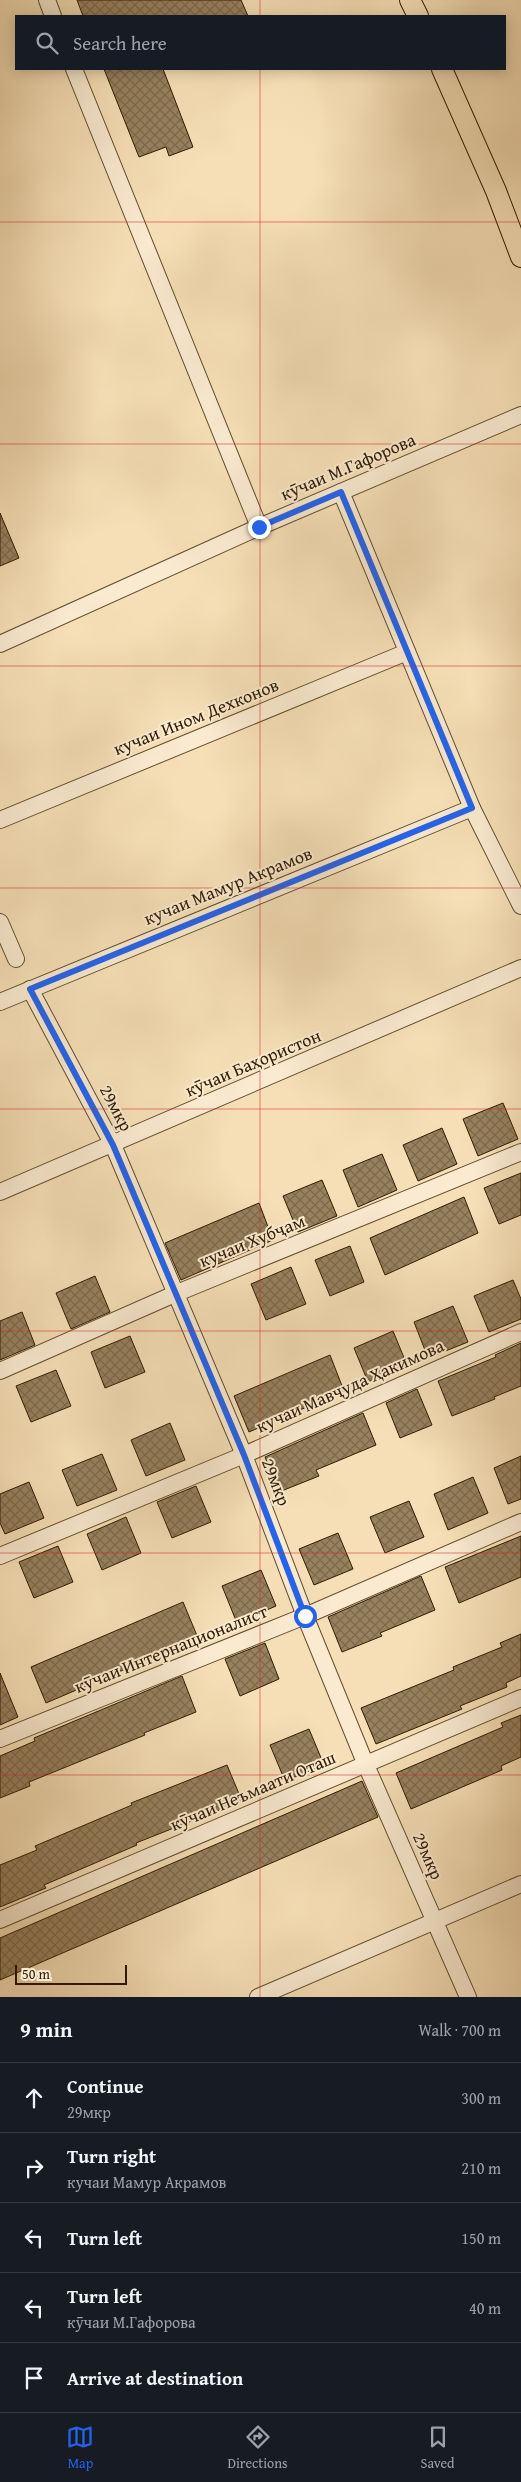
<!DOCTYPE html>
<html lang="en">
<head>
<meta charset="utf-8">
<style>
  :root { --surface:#171b24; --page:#20242c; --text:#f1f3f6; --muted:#9ea1a6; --line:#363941; --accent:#2563eb }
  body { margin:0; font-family:"Gentium Book Plus",serif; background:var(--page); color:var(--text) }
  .scale { position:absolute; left:15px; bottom:12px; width:112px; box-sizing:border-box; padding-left:5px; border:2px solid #311c01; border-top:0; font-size:14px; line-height:18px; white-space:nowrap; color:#311c01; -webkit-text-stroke:4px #f9ead0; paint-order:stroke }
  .stop { position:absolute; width:15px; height:15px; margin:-11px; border:4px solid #2563eb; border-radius:50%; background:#fff }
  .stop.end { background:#2563eb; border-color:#fff; box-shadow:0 1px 5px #0008 }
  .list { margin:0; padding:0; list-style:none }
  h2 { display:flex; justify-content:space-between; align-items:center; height:65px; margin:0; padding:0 20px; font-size:21px }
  h2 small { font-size:16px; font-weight:400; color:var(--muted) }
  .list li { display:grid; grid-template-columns:32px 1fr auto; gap:15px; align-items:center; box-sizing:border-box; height:70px; padding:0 20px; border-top:1px solid var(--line) }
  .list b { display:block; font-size:19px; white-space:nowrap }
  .list p { margin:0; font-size:16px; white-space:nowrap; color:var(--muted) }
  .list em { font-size:16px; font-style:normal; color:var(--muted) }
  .icon { flex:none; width:28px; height:28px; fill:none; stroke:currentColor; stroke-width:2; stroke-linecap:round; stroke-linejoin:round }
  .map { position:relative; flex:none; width:521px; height:1997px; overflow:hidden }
  .search { position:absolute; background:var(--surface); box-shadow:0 2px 12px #0003; left:15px; right:15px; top:15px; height:55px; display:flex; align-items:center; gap:12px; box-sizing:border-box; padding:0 18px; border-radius:0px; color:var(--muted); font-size:19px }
  .sheet { height:415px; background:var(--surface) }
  nav { display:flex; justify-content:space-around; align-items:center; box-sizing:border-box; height:70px; border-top:1px solid var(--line); background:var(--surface); font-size:14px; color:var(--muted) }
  nav a { display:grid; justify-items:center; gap:2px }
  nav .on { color:var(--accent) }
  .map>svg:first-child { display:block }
</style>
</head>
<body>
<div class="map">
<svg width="521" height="1997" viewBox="0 0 521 1997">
  <defs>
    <pattern id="building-cross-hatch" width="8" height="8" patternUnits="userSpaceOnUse" patternTransform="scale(1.25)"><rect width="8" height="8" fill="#97815f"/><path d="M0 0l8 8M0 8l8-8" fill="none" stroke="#7c694c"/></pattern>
  </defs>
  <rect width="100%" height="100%" fill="#f6dfb6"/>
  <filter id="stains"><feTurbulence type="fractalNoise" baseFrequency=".004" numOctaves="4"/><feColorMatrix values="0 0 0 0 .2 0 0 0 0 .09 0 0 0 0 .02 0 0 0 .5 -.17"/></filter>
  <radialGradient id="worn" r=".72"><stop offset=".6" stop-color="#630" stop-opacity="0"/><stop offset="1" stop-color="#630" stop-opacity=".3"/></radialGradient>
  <!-- building -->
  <g fill="url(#building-cross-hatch)" stroke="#311c01">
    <polygon points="77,0 241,0 248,16 83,16"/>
    <polygon points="104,69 163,69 193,147 169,156 166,147 139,157"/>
    <polygon points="0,513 19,558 0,566"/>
    <polygon points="503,1103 518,1139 478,1156 463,1119"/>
    <polygon points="442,1128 457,1164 418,1181 403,1145"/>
    <polygon points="382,1154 397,1190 358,1207 343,1170"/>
    <polygon points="521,1173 521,1215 499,1224 484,1188"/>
    <polygon points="322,1180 337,1216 298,1232 283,1196"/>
    <polygon points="464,1197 478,1233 385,1275 370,1238"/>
    <polygon points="259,1203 273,1240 181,1280 165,1243"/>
    <polygon points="350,1246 364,1282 330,1296 315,1260"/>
    <polygon points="291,1267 306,1304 266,1320 251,1284"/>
    <polygon points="95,1276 110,1312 71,1329 56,1293"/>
    <polygon points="513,1280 521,1299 521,1319 489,1332 474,1296"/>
    <polygon points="453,1306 468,1342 428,1358 414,1322"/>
    <polygon points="22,1312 35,1345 0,1360 0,1321"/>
    <polygon points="393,1331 407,1365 368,1382 354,1348"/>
    <polygon points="130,1336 145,1372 105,1388 91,1352"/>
    <polygon points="521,1343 521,1386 494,1397 495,1399 452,1416 438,1381 496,1357 495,1355"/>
    <polygon points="330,1355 344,1391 249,1432 234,1396"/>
    <polygon points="56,1370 71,1406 31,1422 16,1386"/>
    <polygon points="417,1389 432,1425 400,1438 386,1403"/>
    <polygon points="363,1413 376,1445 316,1470 319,1476 279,1492 265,1457"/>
    <polygon points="170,1423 185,1460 146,1476 131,1440"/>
    <polygon points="102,1454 117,1490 77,1506 62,1470"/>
    <polygon points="521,1456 521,1499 508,1504 494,1468"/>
    <polygon points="473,1477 488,1513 448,1530 434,1494"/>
    <polygon points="29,1482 44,1518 5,1534 0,1523 0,1494"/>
    <polygon points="196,1486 211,1522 172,1538 157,1502"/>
    <polygon points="409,1501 424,1537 385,1553 370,1517"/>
    <polygon points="126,1517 141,1553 102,1570 87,1534"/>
    <polygon points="338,1533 353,1569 314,1585 299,1549"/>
    <polygon points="521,1536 521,1577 459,1603 445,1567"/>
    <polygon points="58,1546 73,1582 34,1598 19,1562"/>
    <polygon points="261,1570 276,1606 237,1623 222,1586"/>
    <polygon points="421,1576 435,1610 380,1633 382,1636 342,1652 328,1617"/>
    <polygon points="183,1602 198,1638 46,1703 31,1667"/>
    <polygon points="521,1634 521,1676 506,1683 507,1687 460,1706 462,1709 376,1744 361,1708 454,1670 453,1667 502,1647 500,1643"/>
    <polygon points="265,1643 279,1679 240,1696 225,1659"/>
    <polygon points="0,1673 18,1717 0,1725"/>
    <polygon points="182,1676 196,1712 144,1733 145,1735 29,1782 30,1786 0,1798 0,1756 35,1741 34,1738"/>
    <polygon points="521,1715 521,1757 501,1766 502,1770 411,1809 396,1773 503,1727 501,1723"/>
    <polygon points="309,1729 324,1765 285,1781 270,1745"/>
    <polygon points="227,1765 242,1801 136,1843 137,1845 44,1885 46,1888 0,1907 0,1865 37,1850 35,1846 132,1805 131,1803"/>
    <polygon points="362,1781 378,1817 0,1980 0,1938"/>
  </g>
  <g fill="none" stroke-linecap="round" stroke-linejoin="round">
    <defs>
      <g id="minor">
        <polyline points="47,0 53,16"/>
        <polyline points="74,69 259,527"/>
        <polyline points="341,492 472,808 521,906"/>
        <polyline points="0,644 259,527 521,415"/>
        <polyline points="0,820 407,652"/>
        <polyline points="0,922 16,959"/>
        <polyline points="30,989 113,1145 244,1455 305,1616 366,1765 468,1997"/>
        <polyline points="0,1002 472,808"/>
        <polyline points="0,1192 521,968"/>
        <polyline points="0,1371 177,1293 521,1152"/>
        <polyline points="0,1556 244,1455 521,1332"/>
        <polyline points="0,1739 305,1616 521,1522"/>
        <polyline points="0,1920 521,1698"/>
        <polyline points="258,1997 521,1884"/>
      </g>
      <g id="major">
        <polyline points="410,0 418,16"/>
        <polyline points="442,69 496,191 521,257"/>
      </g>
    </defs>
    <!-- minor casing -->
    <use href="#minor" stroke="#624d2e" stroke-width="18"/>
    <!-- major casing -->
    <use href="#major" stroke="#311c01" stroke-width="22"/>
    <!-- minor -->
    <use href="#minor" stroke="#f9ead0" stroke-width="16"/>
    <!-- major -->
    <use href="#major" stroke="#f6dfb6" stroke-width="20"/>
  </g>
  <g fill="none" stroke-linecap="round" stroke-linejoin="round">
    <!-- route -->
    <polyline stroke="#2563eb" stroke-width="6" points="259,527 341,492 472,808 30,989 113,1145 244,1455 305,1616"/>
  </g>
  <!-- grid -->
  <path fill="none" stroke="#d62828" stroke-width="1" stroke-opacity="0.55" d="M260,0V16M260,69V1997M0,222H521M0,444H521M0,666H521M0,888H521M0,1109H521M0,1331H521M0,1553H521M0,1775H521"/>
  <g text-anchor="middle" stroke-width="4" stroke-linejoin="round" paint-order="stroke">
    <!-- street labels -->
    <g font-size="18" fill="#311c01" stroke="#f9ead0">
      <text transform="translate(348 467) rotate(-23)" y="6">кӯчаи М.Гафорова</text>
      <text transform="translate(196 717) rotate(-22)" y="6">кучаи Ином Дехконов</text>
      <text transform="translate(228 886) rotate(-22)" y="6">кучаи Мамур Акрамов</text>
      <text transform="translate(253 1063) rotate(-23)" y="6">кӯчаи Баҳористон</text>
      <text transform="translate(116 1108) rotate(62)" y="6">29мкр</text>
      <text transform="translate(252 1241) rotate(-22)" y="6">кучаи Хубҷам</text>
      <text transform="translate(350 1386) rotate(-24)" y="6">кучаи Мавҷуда Ҳакимова</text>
      <text transform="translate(276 1482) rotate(69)" y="6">29мкр</text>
      <text transform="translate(171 1649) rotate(-22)" y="6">кӯчаи Интернационалист</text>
      <text transform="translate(253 1791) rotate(-23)" y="6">кӯчаи Неъмаати Оташ</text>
      <text transform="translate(428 1856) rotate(66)" y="6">29мкр</text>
    </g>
  </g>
  <rect width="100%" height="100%" filter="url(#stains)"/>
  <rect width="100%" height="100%" fill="url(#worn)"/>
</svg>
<div class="scale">50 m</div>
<div class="stop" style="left:305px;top:1616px"></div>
<div class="stop end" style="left:259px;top:527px"></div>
<div class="search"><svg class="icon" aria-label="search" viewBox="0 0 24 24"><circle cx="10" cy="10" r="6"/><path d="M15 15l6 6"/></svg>Search here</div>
</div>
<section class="sheet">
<h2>9 min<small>Walk · 700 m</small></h2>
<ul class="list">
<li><svg class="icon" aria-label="ahead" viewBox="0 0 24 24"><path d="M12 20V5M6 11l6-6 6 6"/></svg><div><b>Continue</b><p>29мкр</p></div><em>300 m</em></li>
<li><svg class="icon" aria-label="right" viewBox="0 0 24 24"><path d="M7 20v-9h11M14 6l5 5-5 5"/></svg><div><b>Turn right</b><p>кучаи Мамур Акрамов</p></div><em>210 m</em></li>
<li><svg class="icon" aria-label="left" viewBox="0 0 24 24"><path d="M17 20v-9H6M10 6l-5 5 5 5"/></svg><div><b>Turn left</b></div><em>150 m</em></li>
<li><svg class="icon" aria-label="left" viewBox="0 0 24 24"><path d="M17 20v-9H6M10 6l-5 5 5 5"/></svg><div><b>Turn left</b><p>кӯчаи М.Гафорова</p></div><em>40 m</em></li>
<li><svg class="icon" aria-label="arrive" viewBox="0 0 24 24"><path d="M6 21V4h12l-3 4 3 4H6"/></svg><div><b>Arrive at destination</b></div></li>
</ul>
</section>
<nav>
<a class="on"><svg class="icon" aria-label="map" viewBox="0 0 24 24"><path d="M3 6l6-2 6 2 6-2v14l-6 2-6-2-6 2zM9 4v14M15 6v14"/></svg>Map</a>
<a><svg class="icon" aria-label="directions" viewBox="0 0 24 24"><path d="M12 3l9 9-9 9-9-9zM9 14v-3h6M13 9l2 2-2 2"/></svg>Directions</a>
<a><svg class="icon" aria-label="saved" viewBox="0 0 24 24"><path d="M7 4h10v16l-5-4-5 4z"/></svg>Saved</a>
</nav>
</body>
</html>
